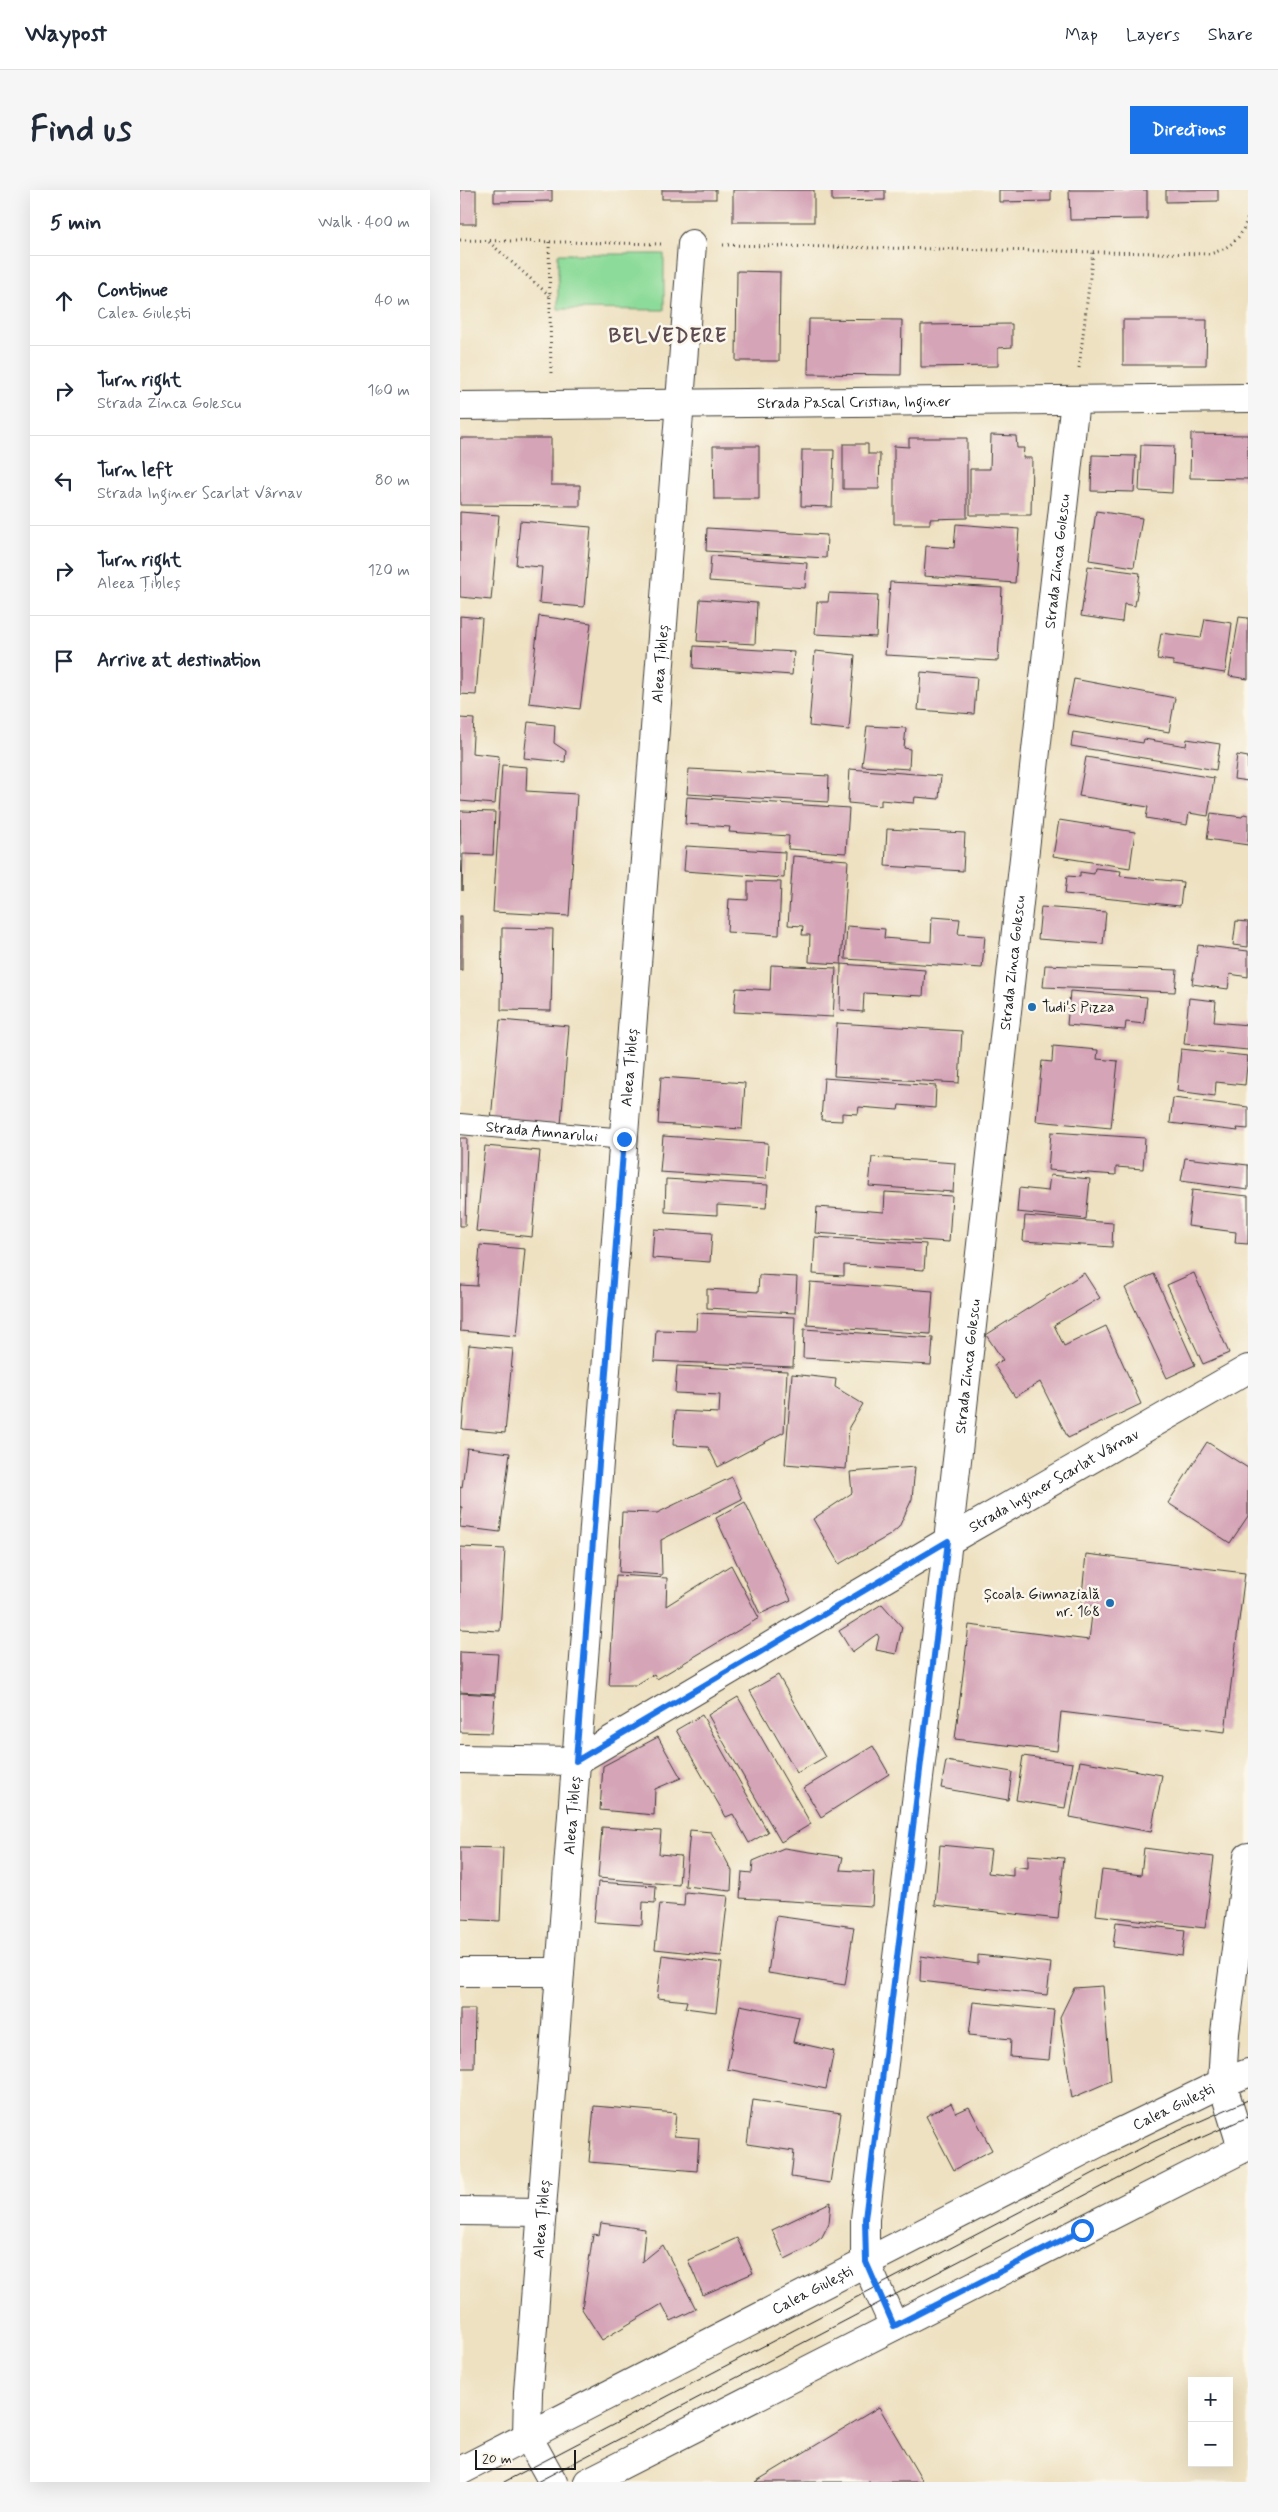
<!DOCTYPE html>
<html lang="en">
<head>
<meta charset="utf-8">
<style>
  :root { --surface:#fff; --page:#f6f6f7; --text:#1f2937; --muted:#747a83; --line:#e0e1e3; --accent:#1a73e8 }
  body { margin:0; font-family:Mynerve,sans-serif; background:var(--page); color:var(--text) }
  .controls { position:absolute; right:15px; bottom:15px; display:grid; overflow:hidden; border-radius:0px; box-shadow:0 5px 20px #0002 }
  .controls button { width:45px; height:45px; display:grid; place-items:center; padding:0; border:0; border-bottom:1px solid var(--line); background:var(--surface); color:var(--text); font:25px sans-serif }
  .scale { position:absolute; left:15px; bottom:12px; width:101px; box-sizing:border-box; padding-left:5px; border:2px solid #1c1c1c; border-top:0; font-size:14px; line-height:18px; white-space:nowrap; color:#1c1c1c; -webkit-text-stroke:4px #fbf7ec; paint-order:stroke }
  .stop { position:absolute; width:15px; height:15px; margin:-11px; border:4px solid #1a73e8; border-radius:50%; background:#fff }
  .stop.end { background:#1a73e8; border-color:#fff; box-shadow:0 1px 5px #0008 }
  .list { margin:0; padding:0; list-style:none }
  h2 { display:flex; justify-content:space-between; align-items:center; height:65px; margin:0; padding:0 20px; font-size:21px }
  h2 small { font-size:16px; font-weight:400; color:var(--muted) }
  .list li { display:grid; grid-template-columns:32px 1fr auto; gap:15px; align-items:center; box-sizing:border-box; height:90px; padding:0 20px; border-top:1px solid var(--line) }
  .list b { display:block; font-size:19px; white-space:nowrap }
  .list p { margin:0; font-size:16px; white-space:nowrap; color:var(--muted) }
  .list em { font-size:16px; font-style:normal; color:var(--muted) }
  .icon { flex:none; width:28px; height:28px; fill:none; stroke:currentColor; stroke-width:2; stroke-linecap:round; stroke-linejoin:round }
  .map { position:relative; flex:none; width:788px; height:2292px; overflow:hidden; border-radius:0px }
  header { display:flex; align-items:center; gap:30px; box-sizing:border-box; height:70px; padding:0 25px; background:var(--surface); border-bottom:1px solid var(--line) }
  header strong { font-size:24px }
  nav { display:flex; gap:28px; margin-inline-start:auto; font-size:18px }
  .intro { display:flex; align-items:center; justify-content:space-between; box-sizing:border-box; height:120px; padding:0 30px }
  h1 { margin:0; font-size:35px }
  .button { padding:12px 22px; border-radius:0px; background:var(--accent); color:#fff; font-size:18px; font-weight:700 }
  main { display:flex; gap:30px; padding:0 30px }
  aside { flex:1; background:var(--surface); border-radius:0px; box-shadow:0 5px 20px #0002 }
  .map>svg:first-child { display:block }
</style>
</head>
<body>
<header>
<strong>Waypost</strong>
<nav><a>Map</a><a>Layers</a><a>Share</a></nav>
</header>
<div class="intro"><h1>Find us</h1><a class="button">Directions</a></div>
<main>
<aside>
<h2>5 min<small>Walk · 400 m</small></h2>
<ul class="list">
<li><svg class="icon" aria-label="ahead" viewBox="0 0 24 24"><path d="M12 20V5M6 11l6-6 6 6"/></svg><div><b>Continue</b><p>Calea Giulești</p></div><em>40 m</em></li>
<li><svg class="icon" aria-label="right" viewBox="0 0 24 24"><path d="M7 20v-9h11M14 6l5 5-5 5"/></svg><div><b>Turn right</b><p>Strada Zinca Golescu</p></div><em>160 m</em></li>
<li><svg class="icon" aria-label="left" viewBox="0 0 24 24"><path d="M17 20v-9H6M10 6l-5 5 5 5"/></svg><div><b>Turn left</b><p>Strada Inginer Scarlat Vârnav</p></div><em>80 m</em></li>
<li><svg class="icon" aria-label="right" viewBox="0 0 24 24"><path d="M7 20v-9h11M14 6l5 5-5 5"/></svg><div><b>Turn right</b><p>Aleea Țibleș</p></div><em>120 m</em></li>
<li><svg class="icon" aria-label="arrive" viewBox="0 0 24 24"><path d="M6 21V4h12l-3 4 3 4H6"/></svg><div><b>Arrive at destination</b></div></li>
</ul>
</aside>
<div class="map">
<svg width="788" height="2292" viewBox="0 0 788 2292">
  <rect width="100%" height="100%" fill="#fbf7ec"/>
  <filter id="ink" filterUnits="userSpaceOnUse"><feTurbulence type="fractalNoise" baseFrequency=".02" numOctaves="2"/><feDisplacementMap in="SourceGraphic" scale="10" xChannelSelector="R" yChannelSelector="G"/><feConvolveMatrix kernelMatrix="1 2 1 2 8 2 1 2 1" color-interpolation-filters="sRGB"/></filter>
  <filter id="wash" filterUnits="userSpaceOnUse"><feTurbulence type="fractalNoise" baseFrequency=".0096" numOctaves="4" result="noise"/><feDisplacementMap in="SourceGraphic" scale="20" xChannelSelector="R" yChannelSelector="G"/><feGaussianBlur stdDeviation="1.12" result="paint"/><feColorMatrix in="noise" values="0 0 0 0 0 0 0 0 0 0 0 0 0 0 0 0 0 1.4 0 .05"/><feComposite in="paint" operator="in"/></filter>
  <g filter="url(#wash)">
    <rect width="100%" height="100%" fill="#eee1c1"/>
    <!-- green -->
    <polygon fill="#8ddb9a" stroke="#547c5b" points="98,64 204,64 204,120 98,119"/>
    <g id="blocks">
      <!-- building -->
      <g fill="#d5a5b7">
        <rect x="0" y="0" width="16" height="34"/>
        <polygon points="34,0 92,0 92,11 34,12"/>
        <rect x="202" y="0" width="54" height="9"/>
        <rect x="273" y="0" width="81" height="32"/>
        <polygon points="372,0 425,0 425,10 372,11"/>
        <polygon points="539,0 591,0 591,11 539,12"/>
        <polygon points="609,0 687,0 687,29 610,30"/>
        <polygon points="706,0 758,0 758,11 706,12"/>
        <polygon points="277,81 320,82 319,171 276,171"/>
        <polygon points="349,129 442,130 441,185 348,184"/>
        <polygon points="663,130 747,130 746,175 663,175"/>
        <polygon points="552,134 552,157 538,158 538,176 461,177 461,135"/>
        <polygon points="731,244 788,245 788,289 730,288"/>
        <polygon points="531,245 556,246 557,258 564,258 563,268 572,268 571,325 510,325 510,279 530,279"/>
        <polygon points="0,248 91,248 91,295 120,295 120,316 0,315"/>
        <polygon points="449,248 507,248 507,328 470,329 470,334 434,334 434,256 449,257"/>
        <polygon points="383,254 408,254 408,264 420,264 419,299 383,299"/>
        <polygon points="681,255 714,256 712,303 679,301"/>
        <polygon points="253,256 299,256 299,309 254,309"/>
        <polygon points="342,260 374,260 372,317 341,316"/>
        <polygon points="632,265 676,266 674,302 631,301"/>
        <polygon points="636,321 682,328 674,377 629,370"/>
        <polygon points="0,322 39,325 31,410 0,407"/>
        <polygon points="60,331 131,337 124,417 79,413 82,377 56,375"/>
        <polygon points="496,334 559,339 555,393 464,386 466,356 494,358"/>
        <polygon points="247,338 367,345 366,368 246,361"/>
        <polygon points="251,366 347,373 345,398 249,391"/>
        <polygon points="628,376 680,383 675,416 664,414 662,432 621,426"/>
        <polygon points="430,392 542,398 538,471 425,465"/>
        <polygon points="369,403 418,405 416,447 355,444 357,412 368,412"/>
        <polygon points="240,409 297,413 295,454 237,451"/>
        <polygon points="0,426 22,428 16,505 0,504"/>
        <polygon points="79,426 131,433 120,519 69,513"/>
        <polygon points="779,427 788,428 788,489 769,486"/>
        <polygon points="745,429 772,433 765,483 713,475 713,471 697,469 701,443 741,448"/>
        <polygon points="234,456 334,462 332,485 233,478"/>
        <polygon points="355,461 395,465 389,540 349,536"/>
        <polygon points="461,482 517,487 514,524 458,520"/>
        <polygon points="614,489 715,508 709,542 607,524"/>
        <polygon points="0,528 14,529 12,563 39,566 35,614 0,611"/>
        <polygon points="68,532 95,535 94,553 106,561 105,572 64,568"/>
        <polygon points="407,536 446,538 444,558 450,559 449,579 402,576"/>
        <polygon points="613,542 683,553 684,549 726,556 727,549 760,554 756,580 611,556"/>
        <polygon points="777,565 788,567 788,591 774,589"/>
        <polygon points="626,567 754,588 748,626 729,623 727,635 686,628 688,617 619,606"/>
        <polygon points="42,575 67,577 66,601 117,604 109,726 33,722"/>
        <polygon points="229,579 369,586 368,612 227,604"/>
        <polygon points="390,579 481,586 479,609 455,607 454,613 421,610 421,616 388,613"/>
        <polygon points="227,607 389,618 386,663 328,659 329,646 269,642 270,637 225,634"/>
        <polygon points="0,621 35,622 33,665 3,664 2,701"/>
        <polygon points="751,623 782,627 784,624 788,625 788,655 747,649"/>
        <polygon points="599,630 675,642 670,678 593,666"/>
        <polygon points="427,639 505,643 503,681 425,676"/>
        <polygon points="226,656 325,662 324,688 224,681"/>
        <polygon points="333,666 388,670 381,774 349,772 350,745 342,745 343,736 328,735"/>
        <polygon points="635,678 661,681 660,686 723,692 720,716 605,704 607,686 620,687 620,682 634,684"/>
        <polygon points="288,691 321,692 319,745 267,742 269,709 288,710"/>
        <polygon points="581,717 646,722 643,754 578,749"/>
        <rect x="0" y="726" width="2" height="54"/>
        <polygon points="472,727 500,729 498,744 525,746 522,778 385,769 387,736 425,739 424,748 471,752"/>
        <polygon points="776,731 788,732 788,757 773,755"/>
        <polygon points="42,738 93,739 91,821 41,820"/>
        <polygon points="738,755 788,761 788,787 770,784 768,799 732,794"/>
        <polygon points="381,774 465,780 463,806 404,803 403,822 380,820"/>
        <polygon points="311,775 376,778 373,827 274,822 276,798 310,800"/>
        <polygon points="585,775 717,780 715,802 583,797"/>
        <polygon points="610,801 687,807 684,834 666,832 665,840 607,835"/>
        <polygon points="729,808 756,811 754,832 788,835 788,860 724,854"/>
        <polygon points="40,830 109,836 101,935 31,930"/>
        <polygon points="377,833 502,841 499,893 374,886"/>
        <polygon points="593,856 638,860 637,869 658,871 651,938 576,931 582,871 592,872"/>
        <polygon points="721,859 788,866 785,895 756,892 755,906 717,901"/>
        <polygon points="201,887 285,893 282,939 198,934"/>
        <polygon points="364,888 476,896 475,918 439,915 438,920 399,917 398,924 382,923 382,931 361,930"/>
        <polygon points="713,908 788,917 788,939 777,938 778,941 710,933"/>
        <polygon points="591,942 685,948 683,979 656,977 656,985 588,980"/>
        <polygon points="203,946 308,953 306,989 200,982"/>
        <polygon points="0,948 7,948 5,1036 0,1036"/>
        <polygon points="25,956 80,961 72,1047 16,1041"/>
        <polygon points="412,967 495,973 493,1002 409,996"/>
        <polygon points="725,968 788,975 788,1000 721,991"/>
        <polygon points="590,985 630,989 626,1029 557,1022 559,998 588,1001"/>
        <polygon points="206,989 308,995 306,1018 257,1015 257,1025 205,1022"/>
        <polygon points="732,1000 788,1006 788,1054 775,1053 776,1042 728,1036"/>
        <polygon points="425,1002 492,1006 489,1052 355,1043 357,1017 424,1022"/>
        <polygon points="565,1026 653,1033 652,1057 563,1051"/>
        <polygon points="194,1039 252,1043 250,1072 192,1068"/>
        <polygon points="355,1047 466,1054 464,1080 384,1075 384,1086 353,1084"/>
        <polygon points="20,1055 65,1059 57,1146 0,1141 0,1095 17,1096"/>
        <polygon points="624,1083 640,1108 594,1135 604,1156 646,1136 681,1214 608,1248 580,1192 555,1207 534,1175 543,1170 526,1145"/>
        <polygon points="734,1083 769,1163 743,1174 707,1095"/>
        <polygon points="694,1084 735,1175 707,1188 665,1098"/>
        <polygon points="299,1085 337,1087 335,1123 247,1118 247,1099 298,1102"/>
        <polygon points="350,1092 473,1101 470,1144 347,1135"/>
        <polygon points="237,1123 335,1127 333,1177 194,1171 196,1140 236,1141"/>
        <polygon points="344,1139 473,1148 471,1175 343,1168"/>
        <polygon points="9,1155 53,1159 45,1243 2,1239"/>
        <polygon points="217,1176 327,1181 324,1242 258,1277 248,1257 213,1255 215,1221 259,1223 260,1205 215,1203"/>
        <polygon points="332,1184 376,1189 375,1197 403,1214 389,1237 386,1279 325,1274"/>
        <polygon points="747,1252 788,1278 788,1326 770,1353 708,1313"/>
        <polygon points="7,1258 50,1263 40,1342 0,1337 2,1317 0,1317 0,1297 2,1298"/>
        <polygon points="455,1277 452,1309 439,1337 430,1345 379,1374 353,1329 392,1303 390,1282"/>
        <polygon points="272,1287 282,1309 201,1350 202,1385 159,1382 162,1322 197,1323"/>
        <polygon points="285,1312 331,1410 300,1424 256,1328"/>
        <polygon points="0,1357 45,1359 40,1441 0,1439"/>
        <polygon points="626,1364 785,1383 765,1542 601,1522 597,1561 495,1549 509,1435 629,1450 633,1416 621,1415"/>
        <polygon points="271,1375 299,1428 197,1489 194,1484 176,1495 149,1495 156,1385 207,1388 206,1416"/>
        <polygon points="422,1414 442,1437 436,1464 416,1460 419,1447 417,1444 392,1462 379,1441"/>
        <polygon points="0,1462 38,1464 35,1504 0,1502"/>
        <polygon points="318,1485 365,1567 337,1583 290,1501"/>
        <polygon points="0,1503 35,1505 32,1543 0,1542"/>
        <polygon points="278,1507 351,1634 321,1652 248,1525"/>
        <polygon points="242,1525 308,1642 289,1653 273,1624 266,1627 216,1540"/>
        <polygon points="198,1547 221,1588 195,1599 194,1625 140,1620 143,1576"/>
        <polygon points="413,1556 429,1584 361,1627 344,1598"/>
        <polygon points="563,1566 613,1573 605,1618 556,1610"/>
        <polygon points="486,1571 552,1582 548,1610 481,1598"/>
        <polygon points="620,1571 702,1585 691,1642 610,1627"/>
        <polygon points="142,1637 201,1641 199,1664 221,1666 219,1695 138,1688"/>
        <polygon points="230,1640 251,1642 272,1681 271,1701 225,1696"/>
        <polygon points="480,1655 531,1660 528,1683 553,1686 553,1676 568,1678 568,1665 604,1668 598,1729 475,1715"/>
        <polygon points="0,1657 43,1658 40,1731 0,1729"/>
        <polygon points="324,1658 383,1667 380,1680 414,1682 412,1716 280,1708 282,1682 292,1683 293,1671"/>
        <polygon points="684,1658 754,1667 745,1738 636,1725 642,1680 681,1685"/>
        <polygon points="138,1692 196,1696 195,1713 183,1712 182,1735 134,1732"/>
        <polygon points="225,1702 268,1706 261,1766 195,1759 200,1714 224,1716"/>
        <polygon points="316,1726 394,1737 385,1795 308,1783"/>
        <polygon points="656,1732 725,1740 722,1766 653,1757"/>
        <polygon points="202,1765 262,1773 256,1822 225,1818 227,1811 197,1808"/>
        <polygon points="518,1765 591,1773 587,1805 460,1791 461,1766 518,1774"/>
        <polygon points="643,1796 651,1891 612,1908 600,1827 614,1798"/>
        <polygon points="513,1812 594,1820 589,1870 550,1867 551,1849 509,1845"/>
        <polygon points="280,1815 339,1827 333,1852 374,1861 366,1899 267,1879"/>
        <polygon points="0,1819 15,1819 14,1878 0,1878"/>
        <polygon points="293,1910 381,1923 370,1993 331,1987 334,1961 287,1954"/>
        <polygon points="491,1913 496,1923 509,1917 532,1960 494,1980 466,1926"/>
        <polygon points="134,1916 216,1923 214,1946 239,1948 237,1981 129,1972"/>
        <polygon points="371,2012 369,2033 362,2047 351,2056 325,2069 312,2040"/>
        <polygon points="141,2033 185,2039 182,2072 203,2055 236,2119 211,2131 202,2114 142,2150 122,2119 133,2044 139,2045"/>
        <polygon points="277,2048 293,2083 243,2105 228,2070"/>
        <polygon points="419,2217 463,2292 295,2292"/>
      </g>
    </g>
  </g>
  <g filter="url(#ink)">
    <use href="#blocks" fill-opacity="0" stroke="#3c3a35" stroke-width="1"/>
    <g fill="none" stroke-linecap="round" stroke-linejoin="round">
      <defs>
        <g id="lane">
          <path id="s1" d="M0,934L164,949"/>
        </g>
        <g id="street">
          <path id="s2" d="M0,1569L116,1571L488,1351L788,1179"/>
          <polyline points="0,1782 100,1782"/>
          <polyline points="782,1958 762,1893 765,1843 788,1667"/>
          <polyline points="0,2021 82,2022"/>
          <path id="s3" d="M434,2136L405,2071V2029L488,1351L615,210"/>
          <path id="s4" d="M93,2292L67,2245L68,2202L232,54"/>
        </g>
        <g id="secondary">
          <path id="s5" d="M0,216L788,208"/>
          <path id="s6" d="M0,2281L642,1951L762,1893L788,1883"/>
          <polyline points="128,2292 788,1956"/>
        </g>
      </defs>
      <!-- lane casing -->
      <use href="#lane" stroke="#3c3a35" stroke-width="22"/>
      <!-- street casing -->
      <use href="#street" stroke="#3c3a35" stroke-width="30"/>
      <!-- secondary casing -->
      <use href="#secondary" stroke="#3c3a35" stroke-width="30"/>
      <!-- path -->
      <g stroke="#3c3a35" stroke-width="3" stroke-dasharray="1 4" stroke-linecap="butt">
        <polyline points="0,50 202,54"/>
        <polyline points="29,52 90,106"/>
        <polyline points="89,52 91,185"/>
        <path d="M263,55L750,64C772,57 782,48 788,26"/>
        <polyline points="619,178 633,62"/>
      </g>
      <!-- lane -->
      <use href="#lane" stroke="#fff" stroke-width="20"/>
      <!-- street -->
      <use href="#street" stroke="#fff" stroke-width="28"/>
      <!-- secondary -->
      <use href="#secondary" stroke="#fff" stroke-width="28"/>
      <!-- tram -->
      <g stroke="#1c1c1c" stroke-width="1">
        <polyline points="44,2292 693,1952 788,1910"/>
        <polyline points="77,2292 700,1966 788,1927"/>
      </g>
    </g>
  </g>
  <g fill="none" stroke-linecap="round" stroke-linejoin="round" filter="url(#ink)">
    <!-- route -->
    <polyline stroke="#1a73e8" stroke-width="6" points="164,949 116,1571 488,1351 405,2029 406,2072 434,2136 622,2040"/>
  </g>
  <!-- markers -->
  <g fill="#1f6fb2" stroke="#fbf7ec" stroke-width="2">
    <circle cx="572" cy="817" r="5"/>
    <circle cx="650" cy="1413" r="5"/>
  </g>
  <g text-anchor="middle" stroke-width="5" stroke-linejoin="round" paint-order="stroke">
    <!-- street labels -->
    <g font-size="15" fill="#1c1c1c" stroke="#fbf7ec">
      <text dy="5" stroke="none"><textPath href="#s5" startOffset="394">Strada Pascal Cristian, Inginer</textPath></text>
      <text dy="5" stroke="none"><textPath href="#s3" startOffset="1782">Strada Zinca Golescu</textPath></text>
      <text dy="5" stroke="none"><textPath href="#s4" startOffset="1830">Aleea Țibleș</textPath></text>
      <text dy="5" stroke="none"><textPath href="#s3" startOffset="1378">Strada Zinca Golescu</textPath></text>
      <text dy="5" stroke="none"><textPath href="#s4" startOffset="1425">Aleea Țibleș</textPath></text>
      <text dy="5" stroke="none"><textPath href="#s1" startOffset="82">Strada Amnarului</textPath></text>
      <text dy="5" stroke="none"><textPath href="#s3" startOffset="972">Strada Zinca Golescu</textPath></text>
      <text dy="5" stroke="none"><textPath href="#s2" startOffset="670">Strada Inginer Scarlat Vârnav</textPath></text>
      <text dy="5" stroke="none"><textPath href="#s4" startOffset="675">Aleea Țibleș</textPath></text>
      <text dy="5" stroke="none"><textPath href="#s6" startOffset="801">Calea Giulești</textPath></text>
      <text dy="5" stroke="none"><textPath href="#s4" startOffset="270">Aleea Țibleș</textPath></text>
      <text dy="5" stroke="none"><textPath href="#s6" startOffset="396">Calea Giulești</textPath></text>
    </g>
    <!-- poi labels -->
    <g font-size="15" fill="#1c1c1c" stroke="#fbf7ec" text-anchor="start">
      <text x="582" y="822">Tudi's Pizza</text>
      <text x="640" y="1409" text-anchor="end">Școala Gimnazială<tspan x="640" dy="17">nr. 168</tspan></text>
    </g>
    <!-- district labels -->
    <g font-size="20" font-weight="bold" letter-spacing="1" fill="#5d4c52" stroke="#fbf7ec">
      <text x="208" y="152">BELVEDERE</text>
    </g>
  </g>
</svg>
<div class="controls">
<button>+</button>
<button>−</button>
</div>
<div class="scale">20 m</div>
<div class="stop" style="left:622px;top:2040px"></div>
<div class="stop end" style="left:164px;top:949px"></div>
</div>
</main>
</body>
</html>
